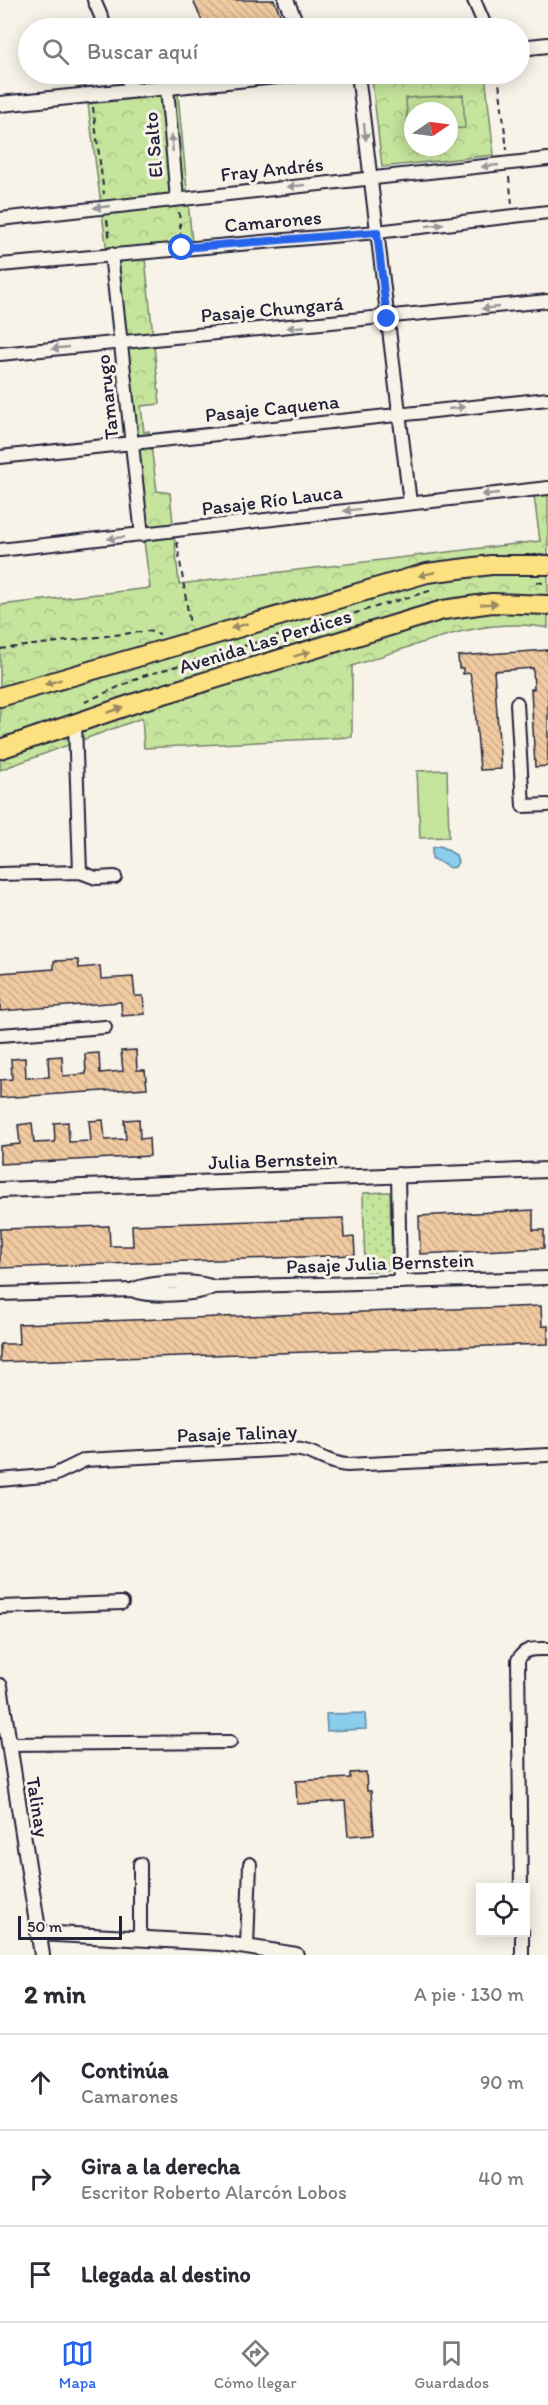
<!DOCTYPE html>
<html lang="es">
<head>
<meta charset="utf-8">
<style>
  :root { --surface:#fff; --page:#f2f2f3; --text:#2b2b33; --muted:#7c7c81; --line:#e1e1e2; --accent:#2563eb }
  body { margin:0; font-family:Itim,sans-serif; background:var(--page); color:var(--text) }
  .controls { position:absolute; right:18px; bottom:18px; display:grid; overflow:hidden; border-radius:0px; box-shadow:0 3px 15px #0003 }
  .controls button { width:54px; height:54px; display:grid; place-items:center; padding:0; border:0; border-bottom:2px solid var(--line); background:var(--surface); color:var(--text); font:30px sans-serif }
  .compass { position:absolute; left:404px; top:102px; width:54px; height:54px; border-radius:50%; background:var(--surface); box-shadow:0 3px 15px #0003; rotate:77deg }
  .scale { position:absolute; left:18px; bottom:15px; width:104px; box-sizing:border-box; padding-left:6px; border:3px solid #22223b; border-top:0; font-size:16px; line-height:21px; white-space:nowrap; color:#22223b; -webkit-text-stroke:4px #f7f3e8; paint-order:stroke }
  .stop { position:absolute; width:18px; height:18px; margin:-14px; border:4px solid #2563eb; border-radius:50%; background:#fff }
  .stop.end { background:#2563eb; border-color:#fff; box-shadow:0 2px 6px #0008 }
  .list { margin:0; padding:0; list-style:none }
  h2 { display:flex; justify-content:space-between; align-items:center; height:78px; margin:0; padding:0 24px; font-size:26px }
  h2 small { font-size:20px; font-weight:400; color:var(--muted) }
  .list li { display:grid; grid-template-columns:39px 1fr auto; gap:18px; align-items:center; box-sizing:border-box; height:96px; padding:0 24px; border-top:2px solid var(--line) }
  .list b { display:block; font-size:22px; white-space:nowrap }
  .list p { margin:0; font-size:20px; white-space:nowrap; color:var(--muted) }
  .list em { font-size:20px; font-style:normal; color:var(--muted) }
  .icon { flex:none; width:33px; height:33px; fill:none; stroke:currentColor; stroke-width:2; stroke-linecap:round; stroke-linejoin:round }
  .map { position:relative; flex:none; width:548px; height:1955px; overflow:hidden }
  .search { position:absolute; background:var(--surface); box-shadow:0 3px 15px #0003; left:18px; right:18px; top:18px; height:66px; display:flex; align-items:center; gap:15px; box-sizing:border-box; padding:0 21px; border-radius:33px; color:var(--muted); font-size:22px }
  .sheet { height:366px; background:var(--surface) }
  nav { display:flex; justify-content:space-around; align-items:center; box-sizing:border-box; height:84px; border-top:2px solid var(--line); background:var(--surface); font-size:16px; color:var(--muted) }
  nav a { display:grid; justify-items:center; gap:3px }
  nav .on { color:var(--accent) }
  .map>svg:first-child { display:block }
</style>
</head>
<body>
<div class="map">
<svg width="548" height="1955" viewBox="0 0 548 1955">
  <defs>
    <pattern id="grass-dots" width="8" height="8" patternUnits="userSpaceOnUse" patternTransform="scale(1.5)"><rect width="8" height="8" fill="#c5e49c"/><path d="M2 2h.1M6 6h.1" fill="none" stroke="#a9c387" stroke-width="1.8" stroke-linecap="round"/></pattern>
    <pattern id="park-crowns" width="20" height="18" patternUnits="userSpaceOnUse" patternTransform="scale(1.5)"><rect width="20" height="18" fill="#c5e49c"/><path d="M2 6a3 3 0 1 1 6 0M12 15a3 3 0 1 1 6 0" fill="none" stroke="#a9c387"/></pattern>
    <pattern id="building-back-hatch" width="6" height="6" patternUnits="userSpaceOnUse" patternTransform="scale(1.5)"><rect width="6" height="6" fill="#f0caa0"/><path d="M-1 5l2 2M0 0l6 6M5-1l2 2" fill="none" stroke="#cead8b"/></pattern>
  </defs>
  <rect width="100%" height="100%" fill="#f7f3e8"/>
  <filter id="ink" filterUnits="userSpaceOnUse"><feTurbulence type="fractalNoise" baseFrequency=".0167" numOctaves="2"/><feDisplacementMap in="SourceGraphic" scale="12" xChannelSelector="R" yChannelSelector="G"/><feConvolveMatrix kernelMatrix="1 2 1 2 8 2 1 2 1" color-interpolation-filters="sRGB"/></filter>
  <g filter="url(#ink)">
    <!-- grass -->
    <polygon fill="url(#grass-dots)" stroke="#74836c" stroke-width="1.5" points="390,1192 392,1270 365,1271 363,1193"/>
    <!-- park -->
    <g fill="url(#park-crowns)" stroke="#74836c" stroke-width="1.5" fill-rule="evenodd">
      <path d="M427,74H485L494,155L382,167L372,79ZM413,111H449V147H413Z"/>
      <path d="M178,94L193,253L145,258L160,404L141,406L144,432L149,431L157,491L170,493L179,584L540,541L534,496L548,493V628C482,615 415,646 352,666V737L144,748L142,718L0,770V605L150,588L88,104Z"/>
    </g>
    <!-- pitch -->
    <g fill="#c5e49c" stroke="#74836c" stroke-width="1.5">
      <polygon points="463,95 465,128 449,129 449,111 413,111 413,131 408,131 406,98"/>
      <polygon points="447,770 449,837 420,838 417,771"/>
    </g>
    <!-- water -->
    <g fill="#8acdec" stroke="#6089a5" stroke-width="1.5">
      <polygon points="440,846 456,855 458,862 455,867 450,868 432,858 432,848"/>
      <polygon points="365,1713 366,1729 327,1731 326,1714"/>
    </g>
    <!-- building -->
    <g fill="url(#building-back-hatch)" stroke="#22223b" stroke-width="1.5">
      <polygon points="193,0 274,0 286,28 205,28"/>
      <polygon points="548,650 548,766 535,767 531,689 534,689 533,668 494,671 501,769 480,770 474,694 470,673 463,674 463,668 459,668 458,656"/>
      <polygon points="78,960 79,968 100,966 101,979 133,977 135,996 143,996 145,1014 122,1016 121,1002 0,1011 0,973 54,969 54,961"/>
      <polygon points="136,1050 137,1070 145,1070 147,1088 0,1098 0,1080 12,1079 11,1059 25,1058 26,1078 49,1077 48,1057 62,1056 63,1076 86,1074 85,1054 99,1053 100,1073 123,1071 121,1051"/>
      <polygon points="139,1119 140,1139 149,1138 150,1156 0,1164 0,1146 20,1144 18,1125 32,1123 34,1143 55,1142 54,1123 68,1122 69,1142 91,1141 89,1121 103,1120 105,1140 126,1139 124,1120"/>
      <polygon points="533,1210 533,1230 544,1230 544,1248 420,1254 419,1216"/>
      <polygon points="343,1218 344,1238 354,1237 355,1255 0,1268 0,1229 109,1226 110,1246 133,1246 132,1225"/>
      <polygon points="541,1306 542,1326 548,1326 548,1344 0,1362 0,1344 19,1344 18,1324"/>
      <polygon points="366,1772 367,1791 371,1791 374,1834 348,1836 345,1801 297,1804 296,1781 350,1778 350,1773"/>
    </g>
    <g fill="none" stroke-linecap="round" stroke-linejoin="round">
      <defs>
        <g id="minor">
          <polyline points="94,0 106,28"/>
          <polyline points="474,0 486,28"/>
          <polyline points="125,74 133,91"/>
          <polyline points="358,74 410,503"/>
          <polyline points="167,88 177,199"/>
          <polyline points="0,219 548,159"/>
          <polyline points="111,254 142,535"/>
          <polyline points="0,265 377,232 548,212"/>
          <polyline points="0,354 548,301"/>
          <polyline points="0,457 548,399"/>
          <polyline points="0,550 548,488"/>
          <polyline points="517,703 523,806 548,805"/>
          <polyline points="75,724 80,872"/>
          <polyline points="0,874 80,872 96,878 115,877"/>
          <polyline points="0,1035 105,1027"/>
          <polyline points="398,1174 400,1282"/>
          <path d="M132,1290C148,1282 196,1279 213,1287L548,1278"/>
          <path d="M0,1294L132,1290C147,1298 199,1295 213,1287"/>
          <path d="M0,1480L54,1475L85,1460L292,1449C313,1449 327,1464 347,1465L548,1455"/>
          <polyline points="0,1607 122,1603"/>
          <polyline points="9,1744 230,1742"/>
          <path d="M521,1888L518,1660C525,1647 535,1649 548,1649"/>
          <polyline points="522,1932 522,1955"/>
          <polyline points="140,1937 140,1864"/>
          <polyline points="247,1946 250,1864"/>
        </g>
        <g id="tertiary">
          <polyline points="286,0 298,28"/>
          <polyline points="520,48 548,45"/>
          <polyline points="0,104 297,74"/>
          <polyline points="0,1190 548,1170"/>
          <polyline points="0,1686 42,1955"/>
          <polyline points="38,1933 221,1943 296,1955"/>
        </g>
        <g id="primary">
          <polyline points="0,697 427,573 491,565 548,565"/>
          <polyline points="0,749 141,701 443,610 492,603 548,605"/>
        </g>
      </defs>
      <!-- minor casing -->
      <use href="#minor" stroke="#22223b" stroke-width="16"/>
      <!-- tertiary casing -->
      <use href="#tertiary" stroke="#22223b" stroke-width="18"/>
      <!-- primary casing -->
      <use href="#primary" stroke="#22223b" stroke-width="22"/>
      <!-- path -->
      <g stroke="#22223b" stroke-width="2" stroke-dasharray="6 4.5" stroke-linecap="butt">
        <polyline points="498,74 507,150"/>
        <polyline points="93,107 104,194"/>
        <polyline points="509,177 512,204"/>
        <polyline points="179,212 181,236"/>
        <polyline points="107,220 110,241"/>
        <polyline points="177,542 190,625"/>
        <polyline points="537,582 548,584"/>
        <polyline points="0,649 148,631 160,634"/>
        <polyline points="85,702 143,676 433,590"/>
      </g>
      <!-- minor -->
      <use href="#minor" stroke="#f7f3e8" stroke-width="12"/>
      <!-- tertiary -->
      <use href="#tertiary" stroke="#f7f3e8" stroke-width="14"/>
      <!-- primary -->
      <use href="#primary" stroke="#fde080" stroke-width="18"/>
    </g>
    <!-- one-way arrows -->
    <defs><path id="oneway-solid" d="M-6-.8H1V-3.2L6.5 0L1 3.2V.8H-6Z" transform="scale(1.5)"/></defs>
    <g fill="#97959a">
      <use href="#oneway-solid" transform="translate(365 132) rotate(83)"/>
      <use href="#oneway-solid" transform="translate(172 143) rotate(-95)"/>
      <use href="#oneway-solid" transform="translate(490 166) rotate(174)"/>
      <use href="#oneway-solid" transform="translate(296 186) rotate(174)"/>
      <use href="#oneway-solid" transform="translate(102 207) rotate(174)"/>
      <use href="#oneway-solid" transform="translate(435 225) rotate(-7)"/>
      <use href="#oneway-solid" transform="translate(490 308) rotate(174)"/>
      <use href="#oneway-solid" transform="translate(296 327) rotate(175)"/>
      <use href="#oneway-solid" transform="translate(60 348) rotate(174)"/>
      <use href="#oneway-solid" transform="translate(457 408) rotate(-6)"/>
      <use href="#oneway-solid" transform="translate(490 494) rotate(174)"/>
      <use href="#oneway-solid" transform="translate(352 510) rotate(173)"/>
      <use href="#oneway-solid" transform="translate(116 538) rotate(174)"/>
    </g>
    <g fill="#9a8a61">
      <use href="#oneway-solid" transform="translate(427 574) rotate(167)"/>
      <use href="#oneway-solid" transform="translate(489 604) rotate(-4)"/>
      <use href="#oneway-solid" transform="translate(239 626) rotate(164)"/>
      <use href="#oneway-solid" transform="translate(302 654) rotate(-17)"/>
      <use href="#oneway-solid" transform="translate(53 682) rotate(163)"/>
      <use href="#oneway-solid" transform="translate(115 710) rotate(-19)"/>
    </g>
  </g>
  <g fill="none" stroke-linecap="round" stroke-linejoin="round" filter="url(#ink)">
    <!-- route -->
    <polyline stroke="#2563eb" stroke-width="8" points="182,248 377,232 387,319"/>
  </g>
  <g text-anchor="middle" stroke-width="6" stroke-linejoin="round" paint-order="stroke">
    <!-- street labels -->
    <g font-size="20" fill="#22223b" stroke="#f7f3e8">
      <text transform="translate(153 145) rotate(-95)" y="7">El Salto</text>
      <text transform="translate(272 169) rotate(-6)" y="7">Fray Andrés</text>
      <text transform="translate(273 221) rotate(-5)" y="7">Camarones</text>
      <text transform="translate(272 309) rotate(-5)" y="7">Pasaje Chungará</text>
      <text transform="translate(107 397) rotate(-96)" y="7">Tamarugo</text>
      <text transform="translate(272 408) rotate(-6)" y="7">Pasaje Caquena</text>
      <text transform="translate(272 500) rotate(-7)" y="7">Pasaje Río Lauca</text>
      <text transform="translate(265 641) rotate(-17)" y="7">Avenida Las Perdices</text>
      <text transform="translate(273 1160) rotate(-2)" y="7">Julia Bernstein</text>
      <text transform="translate(380 1263) rotate(-2)" y="7">Pasaje Julia Bernstein</text>
      <text transform="translate(237 1433) rotate(-2)" y="7">Pasaje Talinay</text>
      <text transform="translate(38 1807) rotate(81)" y="7">Talinay</text>
    </g>
  </g>
</svg>
<div class="controls">
<button><svg class="icon" aria-label="locate" viewBox="0 0 24 24"><circle cx="12" cy="12" r="6"/><path d="M12 2v4M12 18v4M2 12h4M18 12h4"/></svg></button>
</div>
<svg class="compass" viewBox="-18 -18 36 36"><path d="M0-13l5 13h-10z" fill="#e53935"/><path d="M0 13l5-13h-10z" fill="#7c7c81"/></svg>
<div class="scale">50 m</div>
<div class="stop" style="left:182px;top:248px"></div>
<div class="stop end" style="left:387px;top:319px"></div>
<div class="search"><svg class="icon" aria-label="search" viewBox="0 0 24 24"><circle cx="10" cy="10" r="6"/><path d="M15 15l6 6"/></svg>Buscar aquí</div>
</div>
<section class="sheet">
<h2>2 min<small>A pie · 130 m</small></h2>
<ul class="list">
<li><svg class="icon" aria-label="ahead" viewBox="0 0 24 24"><path d="M12 20V5M6 11l6-6 6 6"/></svg><div><b>Continúa</b><p>Camarones</p></div><em>90 m</em></li>
<li><svg class="icon" aria-label="right" viewBox="0 0 24 24"><path d="M7 20v-9h11M14 6l5 5-5 5"/></svg><div><b>Gira a la derecha</b><p>Escritor Roberto Alarcón Lobos</p></div><em>40 m</em></li>
<li><svg class="icon" aria-label="arrive" viewBox="0 0 24 24"><path d="M6 21V4h12l-3 4 3 4H6"/></svg><div><b>Llegada al destino</b></div></li>
</ul>
</section>
<nav>
<a class="on"><svg class="icon" aria-label="map" viewBox="0 0 24 24"><path d="M3 6l6-2 6 2 6-2v14l-6 2-6-2-6 2zM9 4v14M15 6v14"/></svg>Mapa</a>
<a><svg class="icon" aria-label="directions" viewBox="0 0 24 24"><path d="M12 3l9 9-9 9-9-9zM9 14v-3h6M13 9l2 2-2 2"/></svg>Cómo llegar</a>
<a><svg class="icon" aria-label="saved" viewBox="0 0 24 24"><path d="M7 4h10v16l-5-4-5 4z"/></svg>Guardados</a>
</nav>
</body>
</html>
